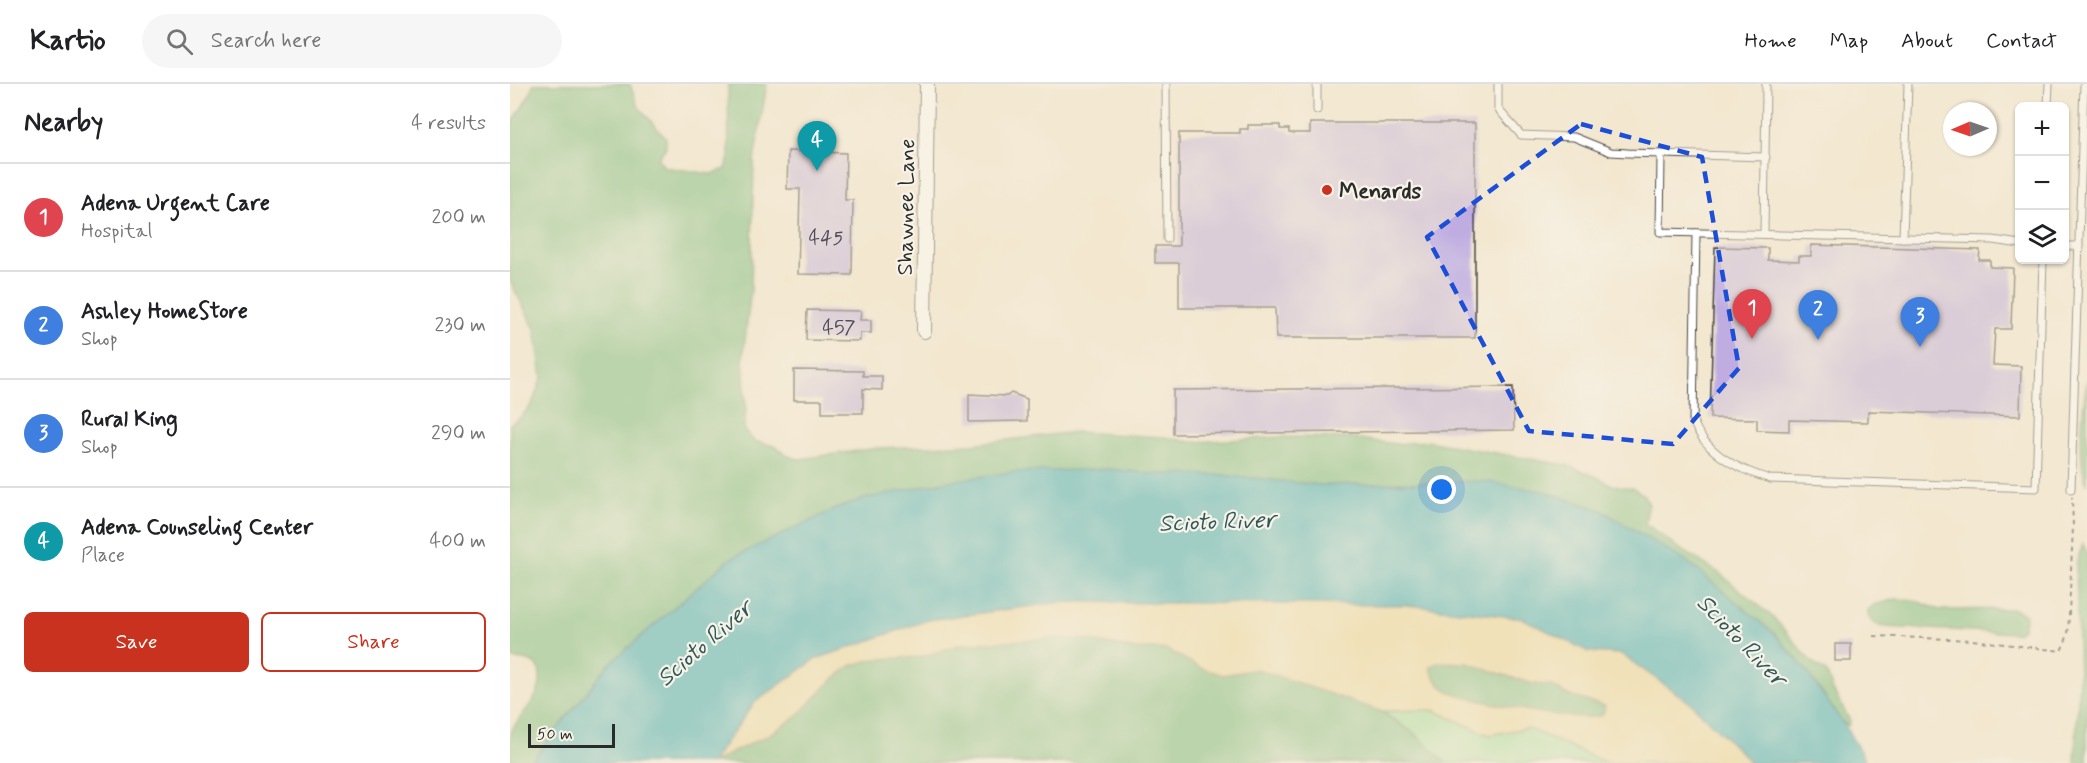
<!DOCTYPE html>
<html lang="en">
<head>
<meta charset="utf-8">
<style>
  :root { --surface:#fff; --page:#f6f6f6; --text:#202124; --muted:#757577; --line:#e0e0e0; --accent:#c8321e }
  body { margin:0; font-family:Mynerve,sans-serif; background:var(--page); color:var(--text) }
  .controls { position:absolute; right:18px; top:18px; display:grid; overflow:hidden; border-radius:9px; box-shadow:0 2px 4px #0004 }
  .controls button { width:54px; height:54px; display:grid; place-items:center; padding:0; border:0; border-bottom:2px solid var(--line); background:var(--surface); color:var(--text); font:30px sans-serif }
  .compass { position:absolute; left:1433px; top:18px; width:54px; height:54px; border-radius:50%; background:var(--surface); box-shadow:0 2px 4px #0004; rotate:268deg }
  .scale { position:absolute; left:18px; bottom:15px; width:87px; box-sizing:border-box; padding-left:6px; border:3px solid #2b2b2b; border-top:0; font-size:16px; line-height:21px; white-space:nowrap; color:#2b2b2b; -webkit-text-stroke:4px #f7f3e8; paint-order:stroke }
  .you { position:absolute; left:932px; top:406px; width:21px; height:21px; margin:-15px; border:4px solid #fff; border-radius:50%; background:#1a73e8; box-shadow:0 0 0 9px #1a73e833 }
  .badge { display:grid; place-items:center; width:39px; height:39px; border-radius:50%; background:var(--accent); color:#fff; font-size:20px; font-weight:700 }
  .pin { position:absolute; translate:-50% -50px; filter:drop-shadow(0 2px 3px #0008) }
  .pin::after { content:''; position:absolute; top:32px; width:21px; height:18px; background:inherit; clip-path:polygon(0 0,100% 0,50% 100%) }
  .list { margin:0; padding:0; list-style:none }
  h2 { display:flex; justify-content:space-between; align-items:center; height:78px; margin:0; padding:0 24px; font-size:26px }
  h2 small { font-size:20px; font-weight:400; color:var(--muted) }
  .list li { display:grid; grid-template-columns:39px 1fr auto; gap:18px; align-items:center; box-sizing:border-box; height:108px; padding:0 24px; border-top:2px solid var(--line) }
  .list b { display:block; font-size:22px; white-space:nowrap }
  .list p { margin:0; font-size:20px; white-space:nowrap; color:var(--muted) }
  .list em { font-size:20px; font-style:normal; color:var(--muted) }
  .actions { display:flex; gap:12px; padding:18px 24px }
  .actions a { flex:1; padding:14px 0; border:2px solid var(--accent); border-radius:9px; text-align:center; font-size:21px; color:var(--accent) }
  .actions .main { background:var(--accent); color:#fff }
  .icon { flex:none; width:33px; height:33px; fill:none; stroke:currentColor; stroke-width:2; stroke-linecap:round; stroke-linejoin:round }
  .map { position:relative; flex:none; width:1577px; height:679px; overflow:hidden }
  header { display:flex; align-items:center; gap:36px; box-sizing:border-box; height:84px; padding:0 30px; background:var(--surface); border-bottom:2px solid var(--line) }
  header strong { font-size:28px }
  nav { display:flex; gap:33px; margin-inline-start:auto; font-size:21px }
  .search { width:420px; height:54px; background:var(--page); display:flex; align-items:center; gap:15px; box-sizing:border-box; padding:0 21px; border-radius:33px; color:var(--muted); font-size:22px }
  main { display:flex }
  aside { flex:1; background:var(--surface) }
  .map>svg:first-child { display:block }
</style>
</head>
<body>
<header>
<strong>Kartio</strong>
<div class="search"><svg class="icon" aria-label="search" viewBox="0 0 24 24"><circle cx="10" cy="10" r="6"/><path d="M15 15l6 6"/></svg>Search here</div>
<nav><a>Home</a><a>Map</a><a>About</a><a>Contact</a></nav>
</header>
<main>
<aside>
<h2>Nearby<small>4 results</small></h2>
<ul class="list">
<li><span class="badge" style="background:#e0444e">1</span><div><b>Adena Urgent Care</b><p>Hospital</p></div><em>200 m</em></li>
<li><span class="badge" style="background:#3f7fe0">2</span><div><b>Ashley HomeStore</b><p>Shop</p></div><em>230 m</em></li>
<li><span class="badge" style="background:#3f7fe0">3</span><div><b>Rural King</b><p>Shop</p></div><em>290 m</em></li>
<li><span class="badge" style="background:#0f9aa8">4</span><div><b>Adena Counseling Center</b><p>Place</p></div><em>400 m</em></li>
</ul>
<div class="actions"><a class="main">Save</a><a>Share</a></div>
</aside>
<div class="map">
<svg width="1577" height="679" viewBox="0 0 1577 679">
  <rect width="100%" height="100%" fill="#f7f3e8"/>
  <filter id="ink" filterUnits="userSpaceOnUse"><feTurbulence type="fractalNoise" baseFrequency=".0167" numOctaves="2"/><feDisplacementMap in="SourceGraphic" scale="12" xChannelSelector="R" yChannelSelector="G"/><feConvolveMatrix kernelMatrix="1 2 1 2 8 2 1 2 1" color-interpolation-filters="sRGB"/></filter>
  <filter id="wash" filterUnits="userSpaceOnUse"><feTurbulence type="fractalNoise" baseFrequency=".008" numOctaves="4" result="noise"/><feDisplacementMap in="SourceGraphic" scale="24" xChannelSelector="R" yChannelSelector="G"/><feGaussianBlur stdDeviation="1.35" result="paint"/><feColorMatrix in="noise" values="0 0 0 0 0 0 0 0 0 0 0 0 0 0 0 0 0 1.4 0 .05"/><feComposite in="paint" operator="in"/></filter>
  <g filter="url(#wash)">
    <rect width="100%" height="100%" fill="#f3e7d0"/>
    <!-- green -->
    <polygon fill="#98de97" stroke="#628461" stroke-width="1.5" points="923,626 979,651 1017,644 1097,679 936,679 904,649 870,627"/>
    <!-- forest -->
    <g fill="#7abd80" stroke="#527456" stroke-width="1.5">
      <path d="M23,0H120L128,22L156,54V63L148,74L154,83L201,90L216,85L219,73L218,0H257L244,77L241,205L233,274L236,323L234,346L244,357L265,362L278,372L289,375L368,364L462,360L565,348L655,353L682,358L772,353L841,354L887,360L916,357L1056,381L1083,391L1102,401L1123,404L1133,410L1139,420L1135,439L1167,463L1208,488L1264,534L1300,576L1317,589L1322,604L1340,637L1338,642L1333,639L1295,585L1265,550L1179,479L1091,426L1032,407L888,398L854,402L810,401L711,391L644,390L51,642L20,679H0C0,670 0,654 2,646C14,624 38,610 28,582L19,577L0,574V340L11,333L22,320L32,293L25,245L0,197V43L21,8Z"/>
      <path d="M1577,295V401C1566,374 1573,325 1577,295Z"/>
      <polygon points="1573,460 1577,468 1577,679 1565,679 1569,595 1566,480"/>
      <path d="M1386,515L1406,517L1430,526L1504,525L1516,531L1513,545L1506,549L1373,543C1364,540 1357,537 1358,526L1364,521Z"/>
      <polygon points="545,554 572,555 623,565 656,565 691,584 713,591 747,585 757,587 870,627 904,649 936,679 201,679 258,651 285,634 322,596 342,581 365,575 411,573 452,560"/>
      <path d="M929,578L957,579L1020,599L1042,602L1060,612L1095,622L1093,631C1070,640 965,619 941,608C929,603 925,595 920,584Z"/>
    </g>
    <!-- sand -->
    <path fill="#eeda9e" stroke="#8c8264" stroke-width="1.5" fill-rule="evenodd" d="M552,518L897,521L1012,534L1079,568L1111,570L1182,620L1241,679H1097L1017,644L979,651L923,626L870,627L747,585L713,591L691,584L656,565H623L572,555L545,554L452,560L411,573L365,575L342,581L322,596L285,634L258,651L201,679L244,619L306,575L418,536ZM929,578L957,579L1020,599L1042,602L1060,612L1095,622L1093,631C1071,640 965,618 941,608C929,603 925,595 920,584Z"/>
    <!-- water -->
    <polygon fill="#3daeb7" stroke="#346c71" stroke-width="1.5" points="601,385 644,390 711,391 810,401 973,397 1032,407 1091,426 1179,479 1265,550 1295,585 1333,639 1357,679 1241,679 1182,620 1111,570 1079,568 1012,534 897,521 552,518 418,536 306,575 244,619 201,679 20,679 99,580 220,475 323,426 353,415 439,397 503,388"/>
    <g id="blocks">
      <!-- building -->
      <g fill="#bfade1">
        <polygon points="800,39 965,39 965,254 766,254 765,224 669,224 669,179 645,179 645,162 669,162 669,49 730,49 730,45 738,45 738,41 770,41 770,45 779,45 779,49 800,49"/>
        <polygon points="278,67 336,69 335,116 343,116 342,191 288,190 290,105 277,105"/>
        <polygon points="1301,161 1470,166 1469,176 1480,176 1480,183 1503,184 1501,245 1485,245 1483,281 1511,282 1510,332 1358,327 1358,338 1279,336 1279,347 1247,346 1247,335 1200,334 1205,163 1258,164 1258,176 1289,177 1289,172 1301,172"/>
        <polygon points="297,226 351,227 350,236 361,236 361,249 350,249 350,257 296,256"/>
        <polygon points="284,286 353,287 353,292 372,292 372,306 353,305 353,329 312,329 312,316 284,316"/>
        <polygon points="1003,303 1004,346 663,350 663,306"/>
        <polygon points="501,309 517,315 517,337 459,338 459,310 497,312"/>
        <rect x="1325" y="560" width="16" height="17"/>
      </g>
    </g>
  </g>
  <g filter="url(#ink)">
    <use href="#blocks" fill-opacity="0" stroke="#494744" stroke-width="1.5"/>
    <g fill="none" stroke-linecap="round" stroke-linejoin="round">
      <defs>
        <g id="lane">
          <polyline points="656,0 657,155"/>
          <polyline points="807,0 807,26"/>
          <polyline points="988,0 988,25 1011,51 1064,53 1101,68 1118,69 1256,73"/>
          <polyline points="1538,22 1539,0"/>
          <polyline points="1151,72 1150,148 1483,156 1510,160"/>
          <path d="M1186,149L1183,337C1195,369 1229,386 1260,395L1526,404L1533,176"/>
          <polyline points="1254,150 1256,0"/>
          <polyline points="1393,154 1398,0"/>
          <polyline points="1554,162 1569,162"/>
          <polyline points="1561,405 1574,0"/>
        </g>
        <polyline id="street" points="414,247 417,0"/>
      </defs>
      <!-- lane casing -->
      <use href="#lane" stroke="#494744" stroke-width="9"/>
      <!-- street casing -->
      <use href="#street" stroke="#494744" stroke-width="16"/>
      <!-- path -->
      <polyline stroke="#494744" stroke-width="2" stroke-dasharray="4.5 4.5" stroke-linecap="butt" points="1364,552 1462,556 1551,567 1558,551 1563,443 1562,413"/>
      <!-- lane -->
      <use href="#lane" stroke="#fff" stroke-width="7"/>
      <!-- street -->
      <use href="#street" stroke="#fff" stroke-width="14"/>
    </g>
  </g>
  <!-- marked area -->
  <path d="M0 0H1577V679H0ZM1071,40L1192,73L1229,284L1163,360L1019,347L917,153Z" fill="#f3e7d0" fill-opacity=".55" fill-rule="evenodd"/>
  <path fill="none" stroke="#1d4ed8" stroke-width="4.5" stroke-dasharray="12 8" stroke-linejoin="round" d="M1071,40L1192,73L1229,284L1163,360L1019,347L917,153Z"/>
  <!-- markers -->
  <circle fill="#c8321e" stroke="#f7f3e8" stroke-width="2" cx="817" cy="106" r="6"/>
  <g text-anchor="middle" stroke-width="4.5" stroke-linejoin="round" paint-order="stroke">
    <!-- number labels -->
    <g font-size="20" fill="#504c58">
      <text x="316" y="160">445</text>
      <text x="329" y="250">457</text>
    </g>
    <!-- poi labels -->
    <g font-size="22" font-weight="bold" fill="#2b2b2b" stroke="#f7f3e8" text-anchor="start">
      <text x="829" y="114">Menards</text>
    </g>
    <!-- street labels -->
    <g font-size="22" fill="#2b2b2b" stroke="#f7f3e8">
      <text transform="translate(395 123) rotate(-89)" y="8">Shawnee Lane</text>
    </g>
    <!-- water labels -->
    <g font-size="24" font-style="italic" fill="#31595c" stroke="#f7f3e8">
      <text transform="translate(707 437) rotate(-2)" y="8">Scioto River</text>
      <text transform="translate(1232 556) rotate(46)" y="8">Scioto River</text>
      <text transform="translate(194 559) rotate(-41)" y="8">Scioto River</text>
    </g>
  </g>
</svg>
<div class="controls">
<button>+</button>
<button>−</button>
<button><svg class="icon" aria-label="layers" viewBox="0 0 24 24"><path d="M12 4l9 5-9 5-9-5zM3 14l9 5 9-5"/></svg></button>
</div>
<svg class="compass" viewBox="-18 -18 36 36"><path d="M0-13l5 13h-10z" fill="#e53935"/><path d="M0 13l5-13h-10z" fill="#757577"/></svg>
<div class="scale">50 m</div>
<div class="you"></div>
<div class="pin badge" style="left:1242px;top:255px;background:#e0444e">1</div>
<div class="pin badge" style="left:1308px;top:256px;background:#3f7fe0">2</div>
<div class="pin badge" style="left:1410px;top:263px;background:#3f7fe0">3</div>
<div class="pin badge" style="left:307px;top:87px;background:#0f9aa8">4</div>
</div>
</main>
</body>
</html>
